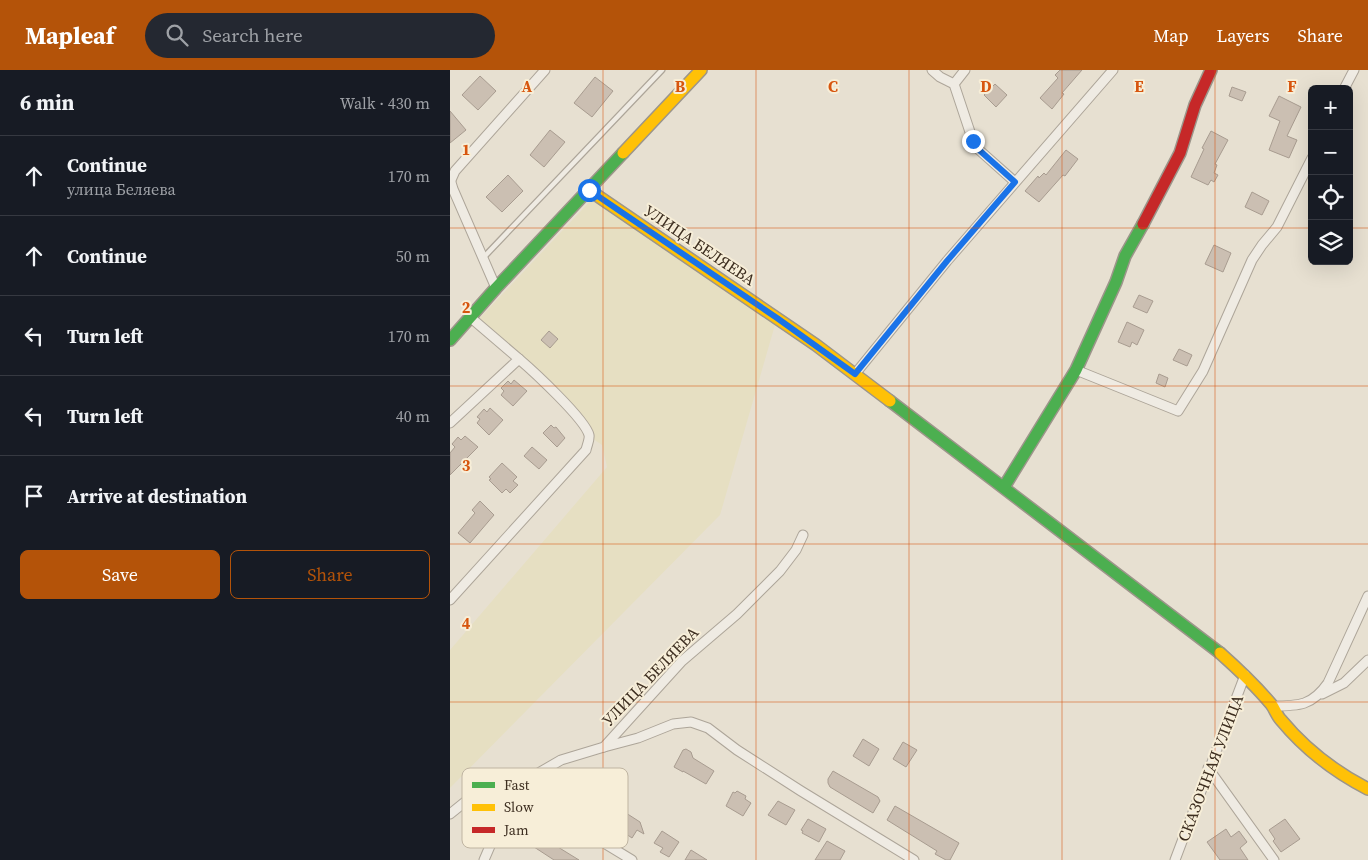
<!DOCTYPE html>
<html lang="en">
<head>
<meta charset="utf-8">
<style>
  :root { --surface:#171b24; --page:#242831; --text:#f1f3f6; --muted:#9ea1a6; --line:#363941; --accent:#b45309 }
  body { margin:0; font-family:"Source Serif 4",serif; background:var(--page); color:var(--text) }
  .controls { position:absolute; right:15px; top:15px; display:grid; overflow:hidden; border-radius:8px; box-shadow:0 5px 20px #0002 }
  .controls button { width:45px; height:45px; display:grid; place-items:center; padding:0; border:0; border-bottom:1px solid var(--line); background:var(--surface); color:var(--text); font:25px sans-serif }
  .stop { position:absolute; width:15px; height:15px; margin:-11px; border:4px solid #1a73e8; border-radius:50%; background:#fff }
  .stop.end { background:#1a73e8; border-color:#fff; box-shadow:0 1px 5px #0008 }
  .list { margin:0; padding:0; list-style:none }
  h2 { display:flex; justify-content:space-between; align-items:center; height:65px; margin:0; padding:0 20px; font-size:21px }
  h2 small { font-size:16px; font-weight:400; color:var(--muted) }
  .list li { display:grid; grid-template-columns:32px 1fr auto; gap:15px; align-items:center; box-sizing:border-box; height:80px; padding:0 20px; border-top:1px solid var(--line) }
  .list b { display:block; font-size:19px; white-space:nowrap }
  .list p { margin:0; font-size:16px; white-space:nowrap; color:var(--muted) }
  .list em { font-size:16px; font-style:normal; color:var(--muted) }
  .actions { display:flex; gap:10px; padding:15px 20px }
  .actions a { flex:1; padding:11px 0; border:1px solid var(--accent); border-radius:8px; text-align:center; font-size:18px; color:var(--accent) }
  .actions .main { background:var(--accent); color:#fff }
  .icon { flex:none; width:28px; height:28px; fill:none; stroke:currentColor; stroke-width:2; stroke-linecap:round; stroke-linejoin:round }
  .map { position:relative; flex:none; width:918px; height:790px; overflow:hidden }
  header { display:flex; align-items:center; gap:30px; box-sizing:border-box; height:70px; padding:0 25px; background:var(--accent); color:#fff }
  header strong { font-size:24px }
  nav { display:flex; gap:28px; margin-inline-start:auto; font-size:18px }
  .search { width:350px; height:45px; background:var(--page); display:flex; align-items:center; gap:12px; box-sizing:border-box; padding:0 18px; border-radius:28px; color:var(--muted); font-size:19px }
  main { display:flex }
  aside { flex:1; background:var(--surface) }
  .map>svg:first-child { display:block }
</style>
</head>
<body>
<header>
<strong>Mapleaf</strong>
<div class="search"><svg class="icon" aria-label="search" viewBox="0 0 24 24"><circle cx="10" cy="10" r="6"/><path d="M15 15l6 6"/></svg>Search here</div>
<nav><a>Map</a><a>Layers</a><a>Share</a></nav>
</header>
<main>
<aside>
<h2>6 min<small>Walk · 430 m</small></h2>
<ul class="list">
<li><svg class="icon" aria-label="ahead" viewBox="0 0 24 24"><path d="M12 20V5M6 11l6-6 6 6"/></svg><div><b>Continue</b><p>улица Беляева</p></div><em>170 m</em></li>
<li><svg class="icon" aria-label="ahead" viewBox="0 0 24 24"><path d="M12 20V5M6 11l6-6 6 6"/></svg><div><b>Continue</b></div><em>50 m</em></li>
<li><svg class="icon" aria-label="left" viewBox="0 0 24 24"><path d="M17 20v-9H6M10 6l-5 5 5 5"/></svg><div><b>Turn left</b></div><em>170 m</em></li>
<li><svg class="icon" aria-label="left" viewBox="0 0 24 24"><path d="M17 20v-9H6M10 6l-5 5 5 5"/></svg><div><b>Turn left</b></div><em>40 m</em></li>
<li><svg class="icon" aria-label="arrive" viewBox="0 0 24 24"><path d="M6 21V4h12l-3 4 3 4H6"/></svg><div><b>Arrive at destination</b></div></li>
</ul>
<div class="actions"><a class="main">Save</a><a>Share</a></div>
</aside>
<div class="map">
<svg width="918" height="790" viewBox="0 0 918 790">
  <rect width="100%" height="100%" fill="#e7e0d1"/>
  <!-- farmland -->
  <polygon fill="#e6dfc2" points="146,125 327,248 270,445 0,718 0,580 157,397 152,375 139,366 133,353 26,252"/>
  <!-- building -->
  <g fill="#cbbfb2" stroke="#a89c90">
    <polygon points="610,0 632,0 612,23 614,24 602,39 590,28 608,8 605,5"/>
    <polygon points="30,6 46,21 28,40 12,25"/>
    <polygon points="145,7 163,21 142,47 124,33"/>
    <polygon points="545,14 557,25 546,37 534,25"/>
    <polygon points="782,17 796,22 792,31 779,26"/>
    <polygon points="829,26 851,37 837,66 847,70 839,88 819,80 830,51 819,46"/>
    <polygon points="0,41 16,60 0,73"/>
    <polygon points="100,60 115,72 94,97 80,85"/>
    <polygon points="761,61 778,70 765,94 767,95 764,103 768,105 764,112 761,110 758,115 741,107 754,79 752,78"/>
    <polygon points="616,80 628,89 615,106 613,105 589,132 575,121 588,106 589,108 594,103 596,105"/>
    <polygon points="58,105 73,121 52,142 36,127"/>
    <polygon points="802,122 819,131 812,145 795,137"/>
    <polygon points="764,175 781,183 773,202 755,194"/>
    <polygon points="689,225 703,231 697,243 683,237"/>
    <polygon points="677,252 694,260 687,275 682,272 680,277 668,272"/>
    <polygon points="99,261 108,269 100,278 91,270"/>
    <polygon points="729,279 742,285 737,296 723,290"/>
    <polygon points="709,304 718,308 715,317 706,313"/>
    <polygon points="64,310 77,321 63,336 51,325 54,321 51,318 58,311 61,314"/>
    <polygon points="40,338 53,350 39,365 27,353 30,349 27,347 34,339 37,342"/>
    <polygon points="101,355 104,358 106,357 115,368 107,377 93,363"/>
    <polygon points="15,366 28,377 0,405 0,383 5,377 2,374 8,367 11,370"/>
    <polygon points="82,377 97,390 89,399 74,386"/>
    <polygon points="52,393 67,407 63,411 68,415 60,423 56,419 52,423 39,410 41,409 39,407"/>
    <polygon points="30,431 44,445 20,473 8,463 25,443 22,440"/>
    <polygon points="413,669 429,679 419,696 403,686"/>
    <polygon points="453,672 467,680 456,697 443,689"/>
    <polygon points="236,679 241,682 243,688 264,701 256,714 233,701 233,702 224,697 233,680"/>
    <polygon points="383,701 428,727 430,731 423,743 380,717 378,713 378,709"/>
    <polygon points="149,719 165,728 162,734 190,752 194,764 187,760 182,768 154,749 157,743 140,734"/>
    <polygon points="287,721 296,726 295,729 301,733 293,746 276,736 283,722 285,723"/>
    <polygon points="328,731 345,740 336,755 318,745"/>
    <polygon points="445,736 509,773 500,790 496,790 485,784 487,781 437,750"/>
    <polygon points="358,749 376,759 369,772 352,763 353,761 351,760"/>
    <polygon points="835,749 850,769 831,782 823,771 825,769 819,760"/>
    <polygon points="95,757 103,763 101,766 106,769 103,774 129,790 104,790 81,775 91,760 92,761"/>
    <polygon points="776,759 781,767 789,761 797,772 790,778 798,790 770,790 757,772"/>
    <polygon points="212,761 229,772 219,787 210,782 213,778 204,773"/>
    <polygon points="377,771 395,781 390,790 365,790"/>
    <polygon points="241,780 257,790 235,790"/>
  </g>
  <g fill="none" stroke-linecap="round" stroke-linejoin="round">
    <defs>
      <polyline id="lane" points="34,187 212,0"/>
      <g id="street">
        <polyline points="482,0 490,7 504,14 523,71 528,79 565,112"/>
        <polyline points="504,14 515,0"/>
        <polyline points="894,19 904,0"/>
        <polyline points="0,109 3,119 46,218"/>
        <polyline points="1,110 5,101 95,0"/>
        <polyline points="626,300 728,341 753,301 802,190 812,175 827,157 862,88"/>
        <polyline points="405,304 497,191 663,0"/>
        <polyline points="0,353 69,289 20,247"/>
        <path d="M0,530L136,380C137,375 140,369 139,365C135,349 83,301 69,289"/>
        <polyline points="872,624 894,613 918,590"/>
        <path d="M822,636C849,636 862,636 878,613L918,526"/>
        <polyline points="154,677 188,668 223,654 241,652 258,658 287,680 351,721 464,790"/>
        <polyline points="758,698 824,790"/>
        <polyline points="66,716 111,690 154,677 232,591 287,544 330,501 346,480 353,465"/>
        <polyline points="0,744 31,719 45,713 57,713 72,719 98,739 182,790"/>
        <polyline points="34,790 53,746 72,719"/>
        <polyline points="725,790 795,605"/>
      </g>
      <g id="fast">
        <polyline points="0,270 46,218 173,83"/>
        <polyline points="440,331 770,583"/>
        <polyline points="554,417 626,300 666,212 675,186 693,154"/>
      </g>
      <g id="slow">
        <polyline points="173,83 251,0"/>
        <polyline points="139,120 366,275 440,331"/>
        <path d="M770,583C788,599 805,615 821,634C825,639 827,646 831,650C855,679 885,702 918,719"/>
      </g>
      <polyline id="jam" points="693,154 730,83 745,35 761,0"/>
    </defs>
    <!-- lane casing -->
    <use href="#lane" stroke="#ada599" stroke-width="7"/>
    <!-- street casing -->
    <use href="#street" stroke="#ada599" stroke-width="11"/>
    <!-- fast casing -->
    <use href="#fast" stroke="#9c958a" stroke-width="14"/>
    <!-- slow casing -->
    <use href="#slow" stroke="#9c958a" stroke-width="14"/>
    <!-- jam casing -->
    <use href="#jam" stroke="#9c958a" stroke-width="14"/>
    <!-- lane -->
    <use href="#lane" stroke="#efebe3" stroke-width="4.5"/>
    <!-- street -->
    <use href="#street" stroke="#efebe3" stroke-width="9"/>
    <!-- fast -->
    <use href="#fast" stroke="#4caf50" stroke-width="11"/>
    <!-- slow -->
    <use href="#slow" stroke="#ffc107" stroke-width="11"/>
    <!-- jam -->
    <use href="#jam" stroke="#c62828" stroke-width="11"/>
  </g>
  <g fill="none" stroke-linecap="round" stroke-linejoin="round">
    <!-- route -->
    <polyline stroke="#1a73e8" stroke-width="6" points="139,120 327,248 405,304 497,191 565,112 528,79 523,71"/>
  </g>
  <!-- grid -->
  <path fill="none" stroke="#d7550e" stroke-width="1" stroke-opacity="0.55" d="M153,0V790M306,0V790M459,0V790M612,0V790M765,0V790M0,158H862M899,158H918M0,316H918M0,474H918M0,632H918"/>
  <g text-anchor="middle" stroke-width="4" stroke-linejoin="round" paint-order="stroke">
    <!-- street labels -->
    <g font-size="16" fill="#3d2e20" stroke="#f7eed8">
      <text transform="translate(250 175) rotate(34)" y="6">УЛИЦА БЕЛЯЕВА</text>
      <text transform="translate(200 606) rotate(-46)" y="6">УЛИЦА БЕЛЯЕВА</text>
      <text transform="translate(760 698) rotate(-69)" y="6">СКАЗОЧНАЯ УЛИЦА</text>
    </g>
  </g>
  <!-- legend -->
  <rect x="12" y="698" width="166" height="80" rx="8" fill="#f7eed8" stroke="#bfb4a1" stroke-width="1"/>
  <rect x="22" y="712" width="23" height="6" fill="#4caf50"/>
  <rect x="22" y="734" width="23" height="7" fill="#ffc107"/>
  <rect x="22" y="757" width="23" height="6" fill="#c62828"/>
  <g font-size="14" fill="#3d2e20">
    <text x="54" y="720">Fast</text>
    <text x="54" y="742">Slow</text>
    <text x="54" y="765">Jam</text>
  </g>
  <g font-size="16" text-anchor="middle" font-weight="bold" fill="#d7550e" stroke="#f7eed8" stroke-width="4" stroke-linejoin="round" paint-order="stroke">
    <text x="77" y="22">A</text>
    <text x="230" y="22">B</text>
    <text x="383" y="22">C</text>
    <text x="536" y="22">D</text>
    <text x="689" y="22">E</text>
    <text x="842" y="22">F</text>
    <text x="16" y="85">1</text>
    <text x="16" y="243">2</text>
    <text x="16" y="401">3</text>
    <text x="16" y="559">4</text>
  </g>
</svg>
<div class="controls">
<button>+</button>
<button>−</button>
<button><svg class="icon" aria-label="locate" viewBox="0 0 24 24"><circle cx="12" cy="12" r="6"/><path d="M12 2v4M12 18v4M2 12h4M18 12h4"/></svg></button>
<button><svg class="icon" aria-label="layers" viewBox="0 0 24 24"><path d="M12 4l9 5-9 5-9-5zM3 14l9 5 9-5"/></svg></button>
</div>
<div class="stop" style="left:139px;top:120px"></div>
<div class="stop end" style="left:523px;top:71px"></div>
</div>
</main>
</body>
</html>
